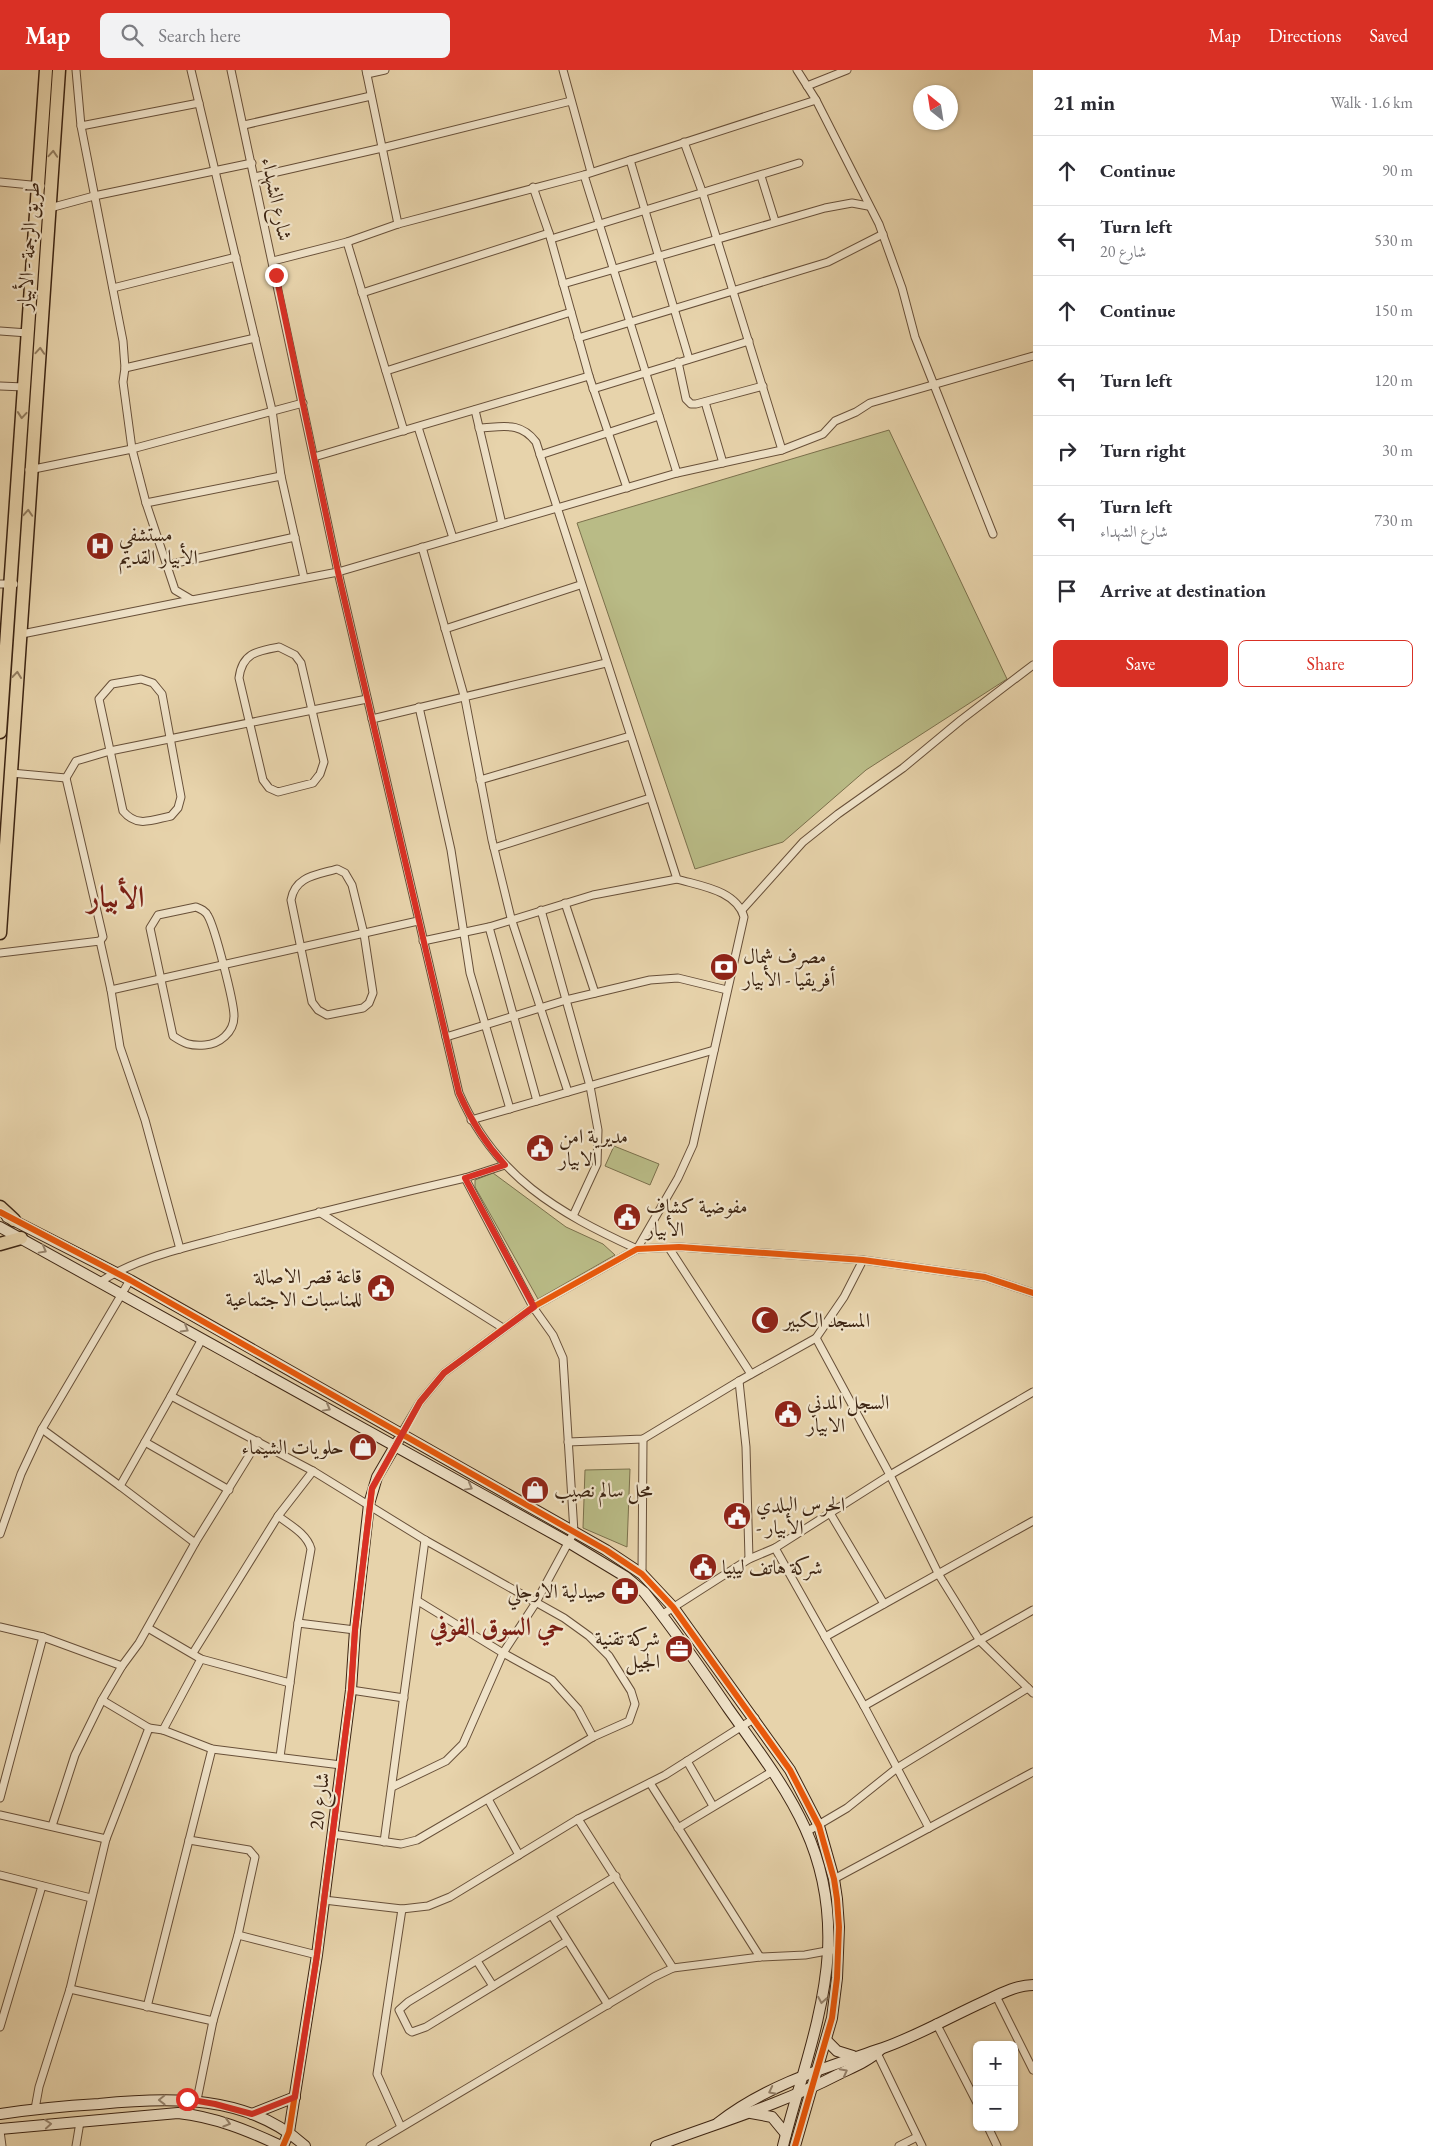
<!DOCTYPE html>
<html lang="en">
<head>
<meta charset="utf-8">
<style>
  :root { --surface:#fff; --page:#f2f2f3; --text:#2b2b33; --muted:#7c7c81; --line:#e1e1e2; --accent:#d93025 }
  body { margin:0; font-family:"EB Garamond",Amiri,serif; background:var(--page); color:var(--text) }
  .controls { position:absolute; right:15px; bottom:15px; display:grid; overflow:hidden; border-radius:8px; box-shadow:0 1px 4px #0004 }
  .controls button { width:45px; height:45px; display:grid; place-items:center; padding:0; border:0; border-bottom:1px solid var(--line); background:var(--surface); color:var(--text); font:25px sans-serif }
  .compass { position:absolute; left:913px; top:15px; width:45px; height:45px; border-radius:50%; background:var(--surface); box-shadow:0 1px 4px #0004; rotate:330deg }
  .stop { position:absolute; width:15px; height:15px; margin:-11px; border:4px solid #d93025; border-radius:50%; background:#fff }
  .stop.end { background:#d93025; border-color:#fff; box-shadow:0 1px 5px #0008 }
  .list { margin:0; padding:0; list-style:none }
  h2 { display:flex; justify-content:space-between; align-items:center; height:65px; margin:0; padding:0 20px; font-size:21px }
  h2 small { font-size:16px; font-weight:400; color:var(--muted) }
  .list li { display:grid; grid-template-columns:32px 1fr auto; gap:15px; align-items:center; box-sizing:border-box; height:70px; padding:0 20px; border-top:1px solid var(--line) }
  .list b { display:block; font-size:19px; white-space:nowrap }
  .list p { margin:0; font-size:16px; white-space:nowrap; color:var(--muted) }
  .list em { font-size:16px; font-style:normal; color:var(--muted) }
  .actions { display:flex; gap:10px; padding:15px 20px }
  .actions a { flex:1; padding:11px 0; border:1px solid var(--accent); border-radius:8px; text-align:center; font-size:18px; color:var(--accent) }
  .actions .main { background:var(--accent); color:#fff }
  .icon { flex:none; width:28px; height:28px; fill:none; stroke:currentColor; stroke-width:2; stroke-linecap:round; stroke-linejoin:round }
  .map { position:relative; flex:none; width:1033px; height:2076px; overflow:hidden }
  header { display:flex; align-items:center; gap:30px; box-sizing:border-box; height:70px; padding:0 25px; background:var(--accent); color:#fff }
  header strong { font-size:24px }
  nav { display:flex; gap:28px; margin-inline-start:auto; font-size:18px }
  .search { width:350px; height:45px; background:var(--page); display:flex; align-items:center; gap:12px; box-sizing:border-box; padding:0 18px; border-radius:8px; color:var(--muted); font-size:19px }
  main { display:flex }
  aside { flex:1; background:var(--surface) }
  .map>svg:first-child { display:block }
</style>
</head>
<body>
<header>
<strong>Map</strong>
<div class="search"><svg class="icon" aria-label="search" viewBox="0 0 24 24"><circle cx="10" cy="10" r="6"/><path d="M15 15l6 6"/></svg>Search here</div>
<nav><a>Map</a><a>Directions</a><a>Saved</a></nav>
</header>
<main>
<div class="map">
<svg width="1033" height="2076" viewBox="0 0 1033 2076">
  <rect width="100%" height="100%" fill="#e7d3ab"/>
  <filter id="stains"><feTurbulence type="fractalNoise" baseFrequency=".004" numOctaves="4"/><feColorMatrix values="0 0 0 0 .2 0 0 0 0 .09 0 0 0 0 .02 0 0 0 .5 -.17"/></filter>
  <radialGradient id="worn" r=".72"><stop offset=".6" stop-color="#630" stop-opacity="0"/><stop offset="1" stop-color="#630" stop-opacity=".3"/></radialGradient>
  <!-- green -->
  <g fill="#b9bb86" stroke="#7b704c">
    <polygon points="889,360 1007,609 866,700 783,772 695,799 577,453"/>
    <polygon points="614,1076 659,1094 650,1115 605,1096"/>
    <polygon points="493,1103 566,1157 603,1174 615,1185 538,1229 475,1117 475,1110"/>
    <polygon points="630,1399 627,1477 583,1458 585,1400"/>
  </g>
  <g fill="none" stroke-linecap="round" stroke-linejoin="round">
    <defs>
      <g id="street">
        <polyline points="76,0 81,56 123,271 125,298 123,312 132,379 303,333"/>
        <polyline points="191,0 272,340 281,406 304,508"/>
        <path d="M231,0L338,502L459,1023C495,1107 557,1142 637,1179"/>
        <polyline points="366,0 398,154"/>
        <polyline points="563,0 591,102"/>
        <polyline points="797,0 816,30 879,154 902,218 915,267 993,464"/>
        <polyline points="367,4 385,0"/>
        <polyline points="807,16 847,0"/>
        <polyline points="244,55 371,26"/>
        <polyline points="81,56 199,33"/>
        <polyline points="684,72 703,124 782,380"/>
        <polyline points="630,90 689,289"/>
        <polyline points="584,105 677,403"/>
        <polyline points="761,106 775,151"/>
        <polyline points="255,107 382,78 571,31"/>
        <polyline points="0,112 41,116"/>
        <polyline points="533,117 549,163 589,306 627,418"/>
        <polyline points="50,138 94,126 252,93"/>
        <polyline points="551,169 799,93"/>
        <polyline points="347,172 404,361"/>
        <polyline points="273,191 347,172 398,154 584,105 816,30"/>
        <polyline points="563,214 825,138 852,133 868,136"/>
        <polyline points="113,218 236,187"/>
        <polyline points="362,223 549,163"/>
        <polyline points="0,261 28,263"/>
        <polyline points="578,268 828,192 883,164"/>
        <polyline points="678,292 686,329 691,334 696,334 763,316"/>
        <polyline points="125,298 255,268"/>
        <polyline points="386,301 571,242"/>
        <polyline points="0,316 24,317"/>
        <polyline points="593,319 749,271"/>
        <polyline points="705,332 723,393"/>
        <polyline points="475,340 502,454"/>
        <polyline points="418,357 453,468"/>
        <path d="M479,358C503,357 520,351 536,372L677,809C700,816 736,820 744,847L693,1075L678,1108L637,1179"/>
        <polyline points="540,385 659,346"/>
        <polyline points="314,387 589,306"/>
        <polyline points="29,400 132,379 146,433 175,520 192,530 338,502 677,403 782,380 823,364 835,351 856,342 870,333 1033,286"/>
        <polyline points="146,433 281,406"/>
        <polyline points="422,477 465,629 492,770 511,848 568,1022"/>
        <polyline points="167,495 295,467"/>
        <polyline points="0,514 14,514"/>
        <polyline points="445,559 580,515"/>
        <polyline points="22,564 191,530"/>
        <path d="M279,577L295,585L301,593L324,692L320,704L313,713L278,722L269,718L263,710L239,608C242,583 257,581 279,577Z"/>
        <path d="M141,609L153,613L162,624L181,727L178,738L171,746C152,750 137,758 123,741L99,629L112,614Z"/>
        <polyline points="419,637 451,780 470,903 510,1039"/>
        <polyline points="372,649 606,593"/>
        <polyline points="11,703 66,708 76,691 110,681 367,629"/>
        <polyline points="480,710 630,666"/>
        <polyline points="494,778 650,728"/>
        <path d="M337,799L345,803L352,815L364,864L373,923L369,933L363,938L327,945L318,940L312,932L291,830C295,806 317,805 337,799Z"/>
        <polyline points="565,833 595,923"/>
        <path d="M196,837C201,839 206,841 208,846C215,858 234,932 234,946C234,963 219,974 205,975C190,976 185,974 173,966L150,858L158,845Z"/>
        <polyline points="541,840 590,1016 598,1060 597,1094 573,1146"/>
        <polyline points="742,840 803,772 838,744 903,698 961,650 1033,595"/>
        <polyline points="489,857 537,1031"/>
        <polyline points="100,871 111,920 120,977 145,1050 180,1179"/>
        <polyline points="423,871 489,857 593,825 677,809"/>
        <polyline points="0,883 100,871 103,867 66,708"/>
        <polyline points="111,920 418,851"/>
        <polyline points="446,967 566,930 650,910 678,908 727,920"/>
        <polyline points="471,1050 714,980"/>
        <polyline points="319,1142 503,1258"/>
        <polyline points="669,1178 751,1304"/>
        <path d="M100,1212C138,1187 188,1177 232,1165C309,1145 387,1126 465,1108"/>
        <polyline points="816,1268 890,1405 939,1505 980,1571 1033,1623"/>
        <polyline points="739,1311 746,1377 749,1489"/>
        <polyline points="171,1326 202,1269"/>
        <polyline points="401,1364 420,1332 444,1303 533,1237 637,1179 679,1177 863,1190 985,1207 1033,1223"/>
        <polyline points="145,1372 120,1416 195,1473"/>
        <polyline points="568,1372 643,1369 739,1311 816,1268 844,1227 863,1190"/>
        <polyline points="120,1416 42,1359 130,1210"/>
        <polyline points="229,1420 145,1372 171,1326 313,1401 425,1470 564,1548 589,1566 609,1586 631,1621 635,1634 629,1651 593,1667 417,1770 401,1774 332,1764"/>
        <polyline points="830,1443 884,1534"/>
        <polyline points="0,1464 21,1404 42,1359"/>
        <polyline points="775,1478 864,1636 929,1758"/>
        <polyline points="642,1504 643,1369"/>
        <polyline points="418,1531 503,1583 552,1610 578,1639 593,1667"/>
        <polyline points="663,1544 749,1489 775,1478 890,1405 1033,1322"/>
        <polyline points="298,1553 355,1560"/>
        <polyline points="0,1557 43,1567"/>
        <polyline points="148,1558 201,1589 290,1613 280,1687"/>
        <polyline points="825,1567 1033,1451"/>
        <polyline points="193,1583 278,1446"/>
        <path d="M290,1613L298,1553L311,1479C307,1464 290,1455 278,1446L313,1401"/>
        <polyline points="351,1620 404,1628"/>
        <polyline points="102,1630 149,1658"/>
        <polyline points="864,1636 1033,1540"/>
        <polyline points="163,1660 201,1589"/>
        <polyline points="687,1691 713,1736"/>
        <polyline points="650,1713 760,1887"/>
        <polyline points="392,1717 446,1691 463,1674 503,1583 535,1534 574,1462 563,1288 553,1265 533,1237 465,1108 505,1095"/>
        <polyline points="0,1728 43,1567 122,1596"/>
        <polyline points="488,1729 519,1785"/>
        <polyline points="0,1745 106,1769 149,1658 163,1660 212,1679 341,1695"/>
        <polyline points="578,1749 673,1898"/>
        <polyline points="52,1756 75,1685 102,1630 122,1596 139,1573 195,1473 258,1371"/>
        <polyline points="678,1758 773,1701"/>
        <polyline points="808,1761 847,1738 897,1698 1028,1618"/>
        <polyline points="384,1772 425,1470"/>
        <polyline points="0,1805 91,1828"/>
        <polyline points="834,1809 1033,1702"/>
        <polyline points="324,1830 402,1839 428,1836 450,1827 578,1749 665,1705 755,1648"/>
        <polyline points="552,1846 608,1935"/>
        <polyline points="238,1865 317,1885"/>
        <polyline points="567,1871 426,1957 412,1962 409,1960 399,1940 408,1932 616,1806"/>
        <polyline points="477,1891 493,1916"/>
        <polyline points="70,1919 213,1951 238,1865 255,1787 249,1780 189,1770"/>
        <polyline points="996,1926 1033,2000"/>
        <polyline points="147,1937 212,1679"/>
        <polyline points="936,1953 977,2033"/>
        <polyline points="0,1957 42,1816"/>
        <polyline points="877,1983 922,2076"/>
        <polyline points="197,2030 213,1951"/>
        <polyline points="35,2039 39,2017 70,1919 106,1769"/>
        <polyline points="401,2057 377,2004 402,1839"/>
        <polyline points="988,2057 997,2076"/>
        <polyline points="0,2061 2,2076"/>
        <polyline points="76,2076 80,2052"/>
        <polyline points="370,2076 654,1907 673,1898 760,1887 805,1885 832,1880"/>
        <polyline points="899,2076 917,2067"/>
      </g>
      <g id="secondary">
        <polyline points="7,1147 130,1210 606,1480 642,1504 673,1537 790,1700 819,1756 834,1809 837,1829 839,1857 837,1908 832,1948 795,2076"/>
        <path d="M0,1157L568,1472L626,1507L644,1522C674,1559 701,1599 728,1638C785,1718 833,1776 828,1881C824,1948 799,2012 783,2076"/>
        <polyline points="826,1970 837,1981 853,1986"/>
        <polyline points="751,2043 772,2047 786,2064"/>
        <path d="M0,2044C33,2039 66,2036 99,2034C170,2027 248,2024 305,2076"/>
        <polyline points="252,2044 295,2027"/>
        <path d="M718,2053C766,2015 827,1997 883,1978C917,1966 950,1947 983,1932C998,1925 1016,1915 1033,1915"/>
        <path d="M0,2059L178,2043C215,2047 247,2060 281,2076"/>
        <polyline points="283,2076 289,2062 317,1885 351,1620 355,1560 369,1434 377,1407 398,1371"/>
        <path d="M656,2076C717,2053 779,2035 837,2005C851,1998 869,1991 880,1980"/>
      </g>
      <g id="highway">
        <polyline points="0,662 46,0"/>
        <polyline points="0,863 59,0"/>
        <polyline points="0,1137 14,1150"/>
        <polyline points="0,1174 21,1168"/>
      </g>
    </defs>
    <!-- street casing -->
    <use href="#street" stroke="#685039" stroke-width="9"/>
    <!-- secondary casing -->
    <use href="#secondary" stroke="#3d2513" stroke-width="12"/>
    <!-- highway casing -->
    <use href="#highway" stroke="#3d2513" stroke-width="15"/>
    <!-- street -->
    <use href="#street" stroke="#efe2c8" stroke-width="7"/>
    <!-- secondary -->
    <use href="#secondary" stroke="#efe2c8" stroke-width="10"/>
    <!-- highway -->
    <use href="#highway" stroke="#e7d3ab" stroke-width="12"/>
    <defs>
      <g id="cycleway">
        <polyline points="0,1142 130,1210 606,1480 642,1504 673,1537 790,1700 819,1756 834,1809 837,1829 839,1857 837,1908 832,1948 795,2076"/>
        <polyline points="283,2076 289,2062 317,1885 351,1620 355,1560 372,1419 420,1332 444,1303 533,1237 637,1179 679,1177 863,1190 985,1207 1033,1223"/>
      </g>
    </defs>
    <!-- cycleway casing -->
    <use href="#cycleway" stroke="#efe2c8" stroke-width="9"/>
    <!-- cycleway -->
    <use href="#cycleway" stroke="#e8590c" stroke-width="6"/>
  </g>
  <!-- one-way arrows -->
  <defs><path id="oneway-chevron" d="M-2-3.5L2.5 0L-2 3.5" fill="none" stroke-width="1.6" stroke-linecap="round" stroke-linejoin="round" transform="scale(1.25)"/></defs>
  <g stroke="#927c5f">
    <use href="#oneway-chevron" transform="translate(53 84) rotate(-86)"/>
    <use href="#oneway-chevron" transform="translate(40 281) rotate(-86)"/>
    <use href="#oneway-chevron" transform="translate(22 345) rotate(95)"/>
    <use href="#oneway-chevron" transform="translate(28 443) rotate(-86)"/>
    <use href="#oneway-chevron" transform="translate(17 605) rotate(-84)"/>
  </g>
  <g stroke="#96846e">
    <use href="#oneway-chevron" transform="translate(43 1180) rotate(29)"/>
    <use href="#oneway-chevron" transform="translate(185 1259) rotate(30)"/>
    <use href="#oneway-chevron" transform="translate(327 1338) rotate(29)"/>
    <use href="#oneway-chevron" transform="translate(469 1417) rotate(29)"/>
    <use href="#oneway-chevron" transform="translate(822 1930) rotate(100)"/>
    <use href="#oneway-chevron" transform="translate(844 2002) rotate(-28)"/>
    <use href="#oneway-chevron" transform="translate(772 2021) rotate(153)"/>
    <use href="#oneway-chevron" transform="translate(162 2030) rotate(179)"/>
    <use href="#oneway-chevron" transform="translate(227 2053) rotate(17)"/>
    <use href="#oneway-chevron" transform="translate(48 2054) rotate(-5)"/>
  </g>
  <g fill="none" stroke-linecap="round" stroke-linejoin="round">
    <!-- route -->
    <path stroke="#d93025" stroke-width="6" d="M187,2029L215,2034L252,2044L295,2027L317,1885L351,1620L355,1560L372,1418L420,1332L444,1303L534,1237L465,1108L505,1095C484,1072 471,1051 459,1023L338,502L276,205"/>
  </g>
  <!-- icons -->
  <defs>
    <symbol id="hospital-disc" viewBox="-11 -11 22 22"><circle r="9.5" fill="#8f2418" stroke="#efe2c8"/><path d="M-5-5h3v3.5h4V-5h3V5h-3V1.5h-4V5h-3Z" fill="#fff"/></symbol>
    <symbol id="bank-disc" viewBox="-11 -11 22 22"><circle r="9.5" fill="#8f2418" stroke="#efe2c8"/><path d="M-6-4H6V4H-6ZM0-2.3a2.3 2.3 0 1 0 0 4.6a2.3 2.3 0 1 0 0-4.6Z" fill="#fff"/></symbol>
    <symbol id="civic-disc" viewBox="-11 -11 22 22"><circle r="9.5" fill="#8f2418" stroke="#efe2c8"/><path d="M-.6-6.5H3V-4.5H.6V-3L4-1V1h2V6H-6V1h2V-1L-.6-3ZM-1.2 2.5V6h2.4V2.5Z" fill="#fff"/></symbol>
    <symbol id="mosque-disc" viewBox="-11 -11 22 22"><circle r="9.5" fill="#8f2418" stroke="#efe2c8"/><path d="M3.5-4.9A6 6 0 1 0 3.5 4.9A5 5 0 1 1 3.5-4.9Z" fill="#fff"/></symbol>
    <symbol id="shop-disc" viewBox="-11 -11 22 22"><circle r="9.5" fill="#8f2418" stroke="#efe2c8"/><path d="M-5-2.5h2.3a2.7 3.5 0 0 1 5.4 0H5L5.5 6h-11ZM-1.5-2.5h3a1.5 2.3 0 0 0-3 0Z" fill="#fff"/></symbol>
    <symbol id="pharmacy-disc" viewBox="-11 -11 22 22"><circle r="9.5" fill="#8f2418" stroke="#efe2c8"/><path d="M-2-6h4v4h4v4h-4v4h-4v-4h-4v-4h4Z" fill="#fff"/></symbol>
    <symbol id="office-disc" viewBox="-11 -11 22 22"><circle r="9.5" fill="#8f2418" stroke="#efe2c8"/><path d="M-6-3h4V-5.5h4V-3h4V5H-6ZM-1-4.5V-3h2v-1.5ZM-6 0V1H6V0Z" fill="#fff"/></symbol>
  </defs>
  <g fill-rule="evenodd">
    <use href="#hospital-disc" x="84" y="460" width="32" height="32"/>
    <use href="#bank-disc" x="708" y="881" width="32" height="32"/>
    <use href="#civic-disc" x="524" y="1062" width="32" height="32"/>
    <use href="#civic-disc" x="611" y="1131" width="32" height="32"/>
    <use href="#civic-disc" x="365" y="1202" width="32" height="32"/>
    <use href="#mosque-disc" x="749" y="1234" width="32" height="32"/>
    <use href="#civic-disc" x="772" y="1328" width="32" height="32"/>
    <use href="#shop-disc" x="347" y="1361" width="32" height="32"/>
    <use href="#shop-disc" x="519" y="1404" width="32" height="32"/>
    <use href="#civic-disc" x="721" y="1430" width="32" height="32"/>
    <use href="#civic-disc" x="687" y="1481" width="32" height="32"/>
    <use href="#pharmacy-disc" x="609" y="1505" width="32" height="32"/>
    <use href="#office-disc" x="663" y="1563" width="32" height="32"/>
  </g>
  <g text-anchor="middle" stroke-width="4.5" stroke-linejoin="round" paint-order="stroke">
    <!-- street labels -->
    <g font-size="20" fill="#3d2513" stroke="#efe2c8">
      <text transform="translate(277 129) rotate(78)" y="7">شارع الشهداء</text>
      <text transform="translate(28 176) rotate(-86)" y="7">طريق الرجمة - الأبيار</text>
      <text transform="translate(319 1731) rotate(-83)" y="7">شارع 20</text>
    </g>
    <!-- poi labels -->
    <g font-size="20" fill="#3d2513" stroke="#efe2c8" text-anchor="start">
      <text x="119" y="471">مستشفي<tspan x="119" dy="23">الأبيار القديم</tspan></text>
      <text x="743" y="893">مصرف شمال<tspan x="743" dy="23">أفريقيا - الأبيار</tspan></text>
      <text x="559" y="1073">مديرية امن<tspan x="559" dy="23">الابيار</tspan></text>
      <text x="646" y="1143">مفوضية كشاف<tspan x="646" dy="23">الأبيار</tspan></text>
      <text x="362" y="1213" text-anchor="end">قاعة قصر الاصالة<tspan x="362" dy="23">للمناسبات الاجتماعية</tspan></text>
      <text x="784" y="1257">المسجد الكبير</text>
      <text x="807" y="1339">السجل المدني<tspan x="807" dy="23">الابيار</tspan></text>
      <text x="344" y="1384" text-anchor="end">حلويات الشيماء</text>
      <text x="554" y="1427">محل سالم نصيب</text>
      <text x="756" y="1441">الحرس البلدي<tspan x="756" dy="23">- الأبيار</tspan></text>
      <text x="722" y="1504">شركة هاتف ليبيا</text>
      <text x="606" y="1528" text-anchor="end">صيدلية الاوجلي</text>
      <text x="660" y="1575" text-anchor="end">شركة تقنية<tspan x="660" dy="23">الجيل</tspan></text>
    </g>
    <!-- district labels -->
    <g font-size="25" font-weight="bold" fill="#7a1f14" stroke="#efe2c8">
      <text x="497" y="1565">حي السوق الفوفي</text>
    </g>
    <!-- town labels -->
    <g font-size="30" font-weight="bold" fill="#7a1f14" stroke="#efe2c8">
      <text x="116" y="837">الأبيار</text>
    </g>
  </g>
  <rect width="100%" height="100%" filter="url(#stains)"/>
  <rect width="100%" height="100%" fill="url(#worn)"/>
</svg>
<div class="controls">
<button>+</button>
<button>−</button>
</div>
<svg class="compass" viewBox="-18 -18 36 36"><path d="M0-13l5 13h-10z" fill="#e53935"/><path d="M0 13l5-13h-10z" fill="#7c7c81"/></svg>
<div class="stop" style="left:187px;top:2029px"></div>
<div class="stop end" style="left:276px;top:205px"></div>
</div>
<aside>
<h2>21 min<small>Walk · 1.6 km</small></h2>
<ul class="list">
<li><svg class="icon" aria-label="ahead" viewBox="0 0 24 24"><path d="M12 20V5M6 11l6-6 6 6"/></svg><div><b>Continue</b></div><em>90 m</em></li>
<li><svg class="icon" aria-label="left" viewBox="0 0 24 24"><path d="M17 20v-9H6M10 6l-5 5 5 5"/></svg><div><b>Turn left</b><p>شارع 20</p></div><em>530 m</em></li>
<li><svg class="icon" aria-label="ahead" viewBox="0 0 24 24"><path d="M12 20V5M6 11l6-6 6 6"/></svg><div><b>Continue</b></div><em>150 m</em></li>
<li><svg class="icon" aria-label="left" viewBox="0 0 24 24"><path d="M17 20v-9H6M10 6l-5 5 5 5"/></svg><div><b>Turn left</b></div><em>120 m</em></li>
<li><svg class="icon" aria-label="right" viewBox="0 0 24 24"><path d="M7 20v-9h11M14 6l5 5-5 5"/></svg><div><b>Turn right</b></div><em>30 m</em></li>
<li><svg class="icon" aria-label="left" viewBox="0 0 24 24"><path d="M17 20v-9H6M10 6l-5 5 5 5"/></svg><div><b>Turn left</b><p>شارع الشهداء</p></div><em>730 m</em></li>
<li><svg class="icon" aria-label="arrive" viewBox="0 0 24 24"><path d="M6 21V4h12l-3 4 3 4H6"/></svg><div><b>Arrive at destination</b></div></li>
</ul>
<div class="actions"><a class="main">Save</a><a>Share</a></div>
</aside>
</main>
</body>
</html>
